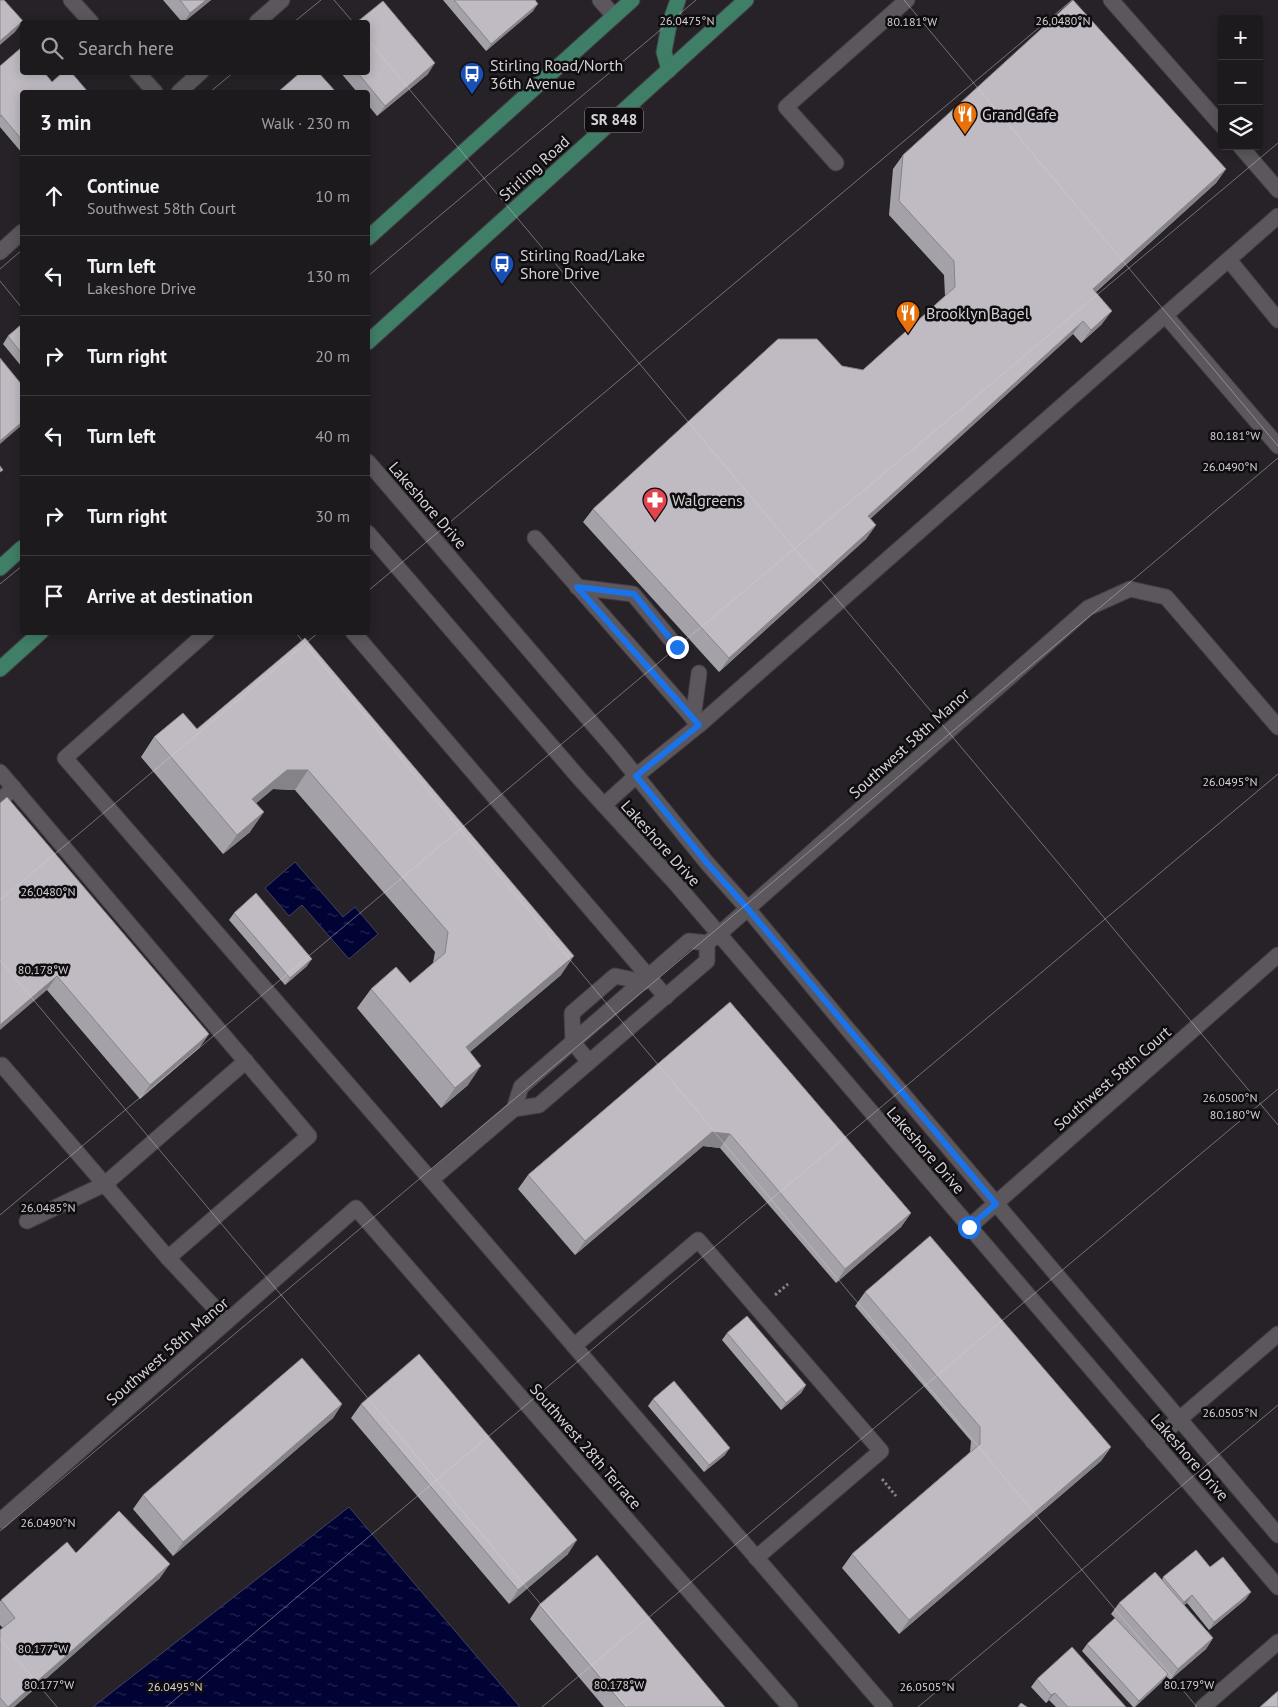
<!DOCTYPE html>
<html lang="en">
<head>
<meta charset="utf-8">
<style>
  :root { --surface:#1d1a1e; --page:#252327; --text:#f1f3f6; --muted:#a0a1a4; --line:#3b383c }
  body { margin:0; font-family:"PT Sans",sans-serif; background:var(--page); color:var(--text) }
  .controls { position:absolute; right:15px; top:15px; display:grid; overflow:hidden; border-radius:5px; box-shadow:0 2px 12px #0003 }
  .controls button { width:45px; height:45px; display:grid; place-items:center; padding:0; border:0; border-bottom:1px solid var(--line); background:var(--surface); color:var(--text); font:25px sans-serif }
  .stop { position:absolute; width:15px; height:15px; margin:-11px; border:4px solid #1a73e8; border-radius:50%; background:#fff }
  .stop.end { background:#1a73e8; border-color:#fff; box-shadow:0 1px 5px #0008 }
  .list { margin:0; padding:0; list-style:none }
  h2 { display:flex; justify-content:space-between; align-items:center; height:65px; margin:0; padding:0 20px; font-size:21px }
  h2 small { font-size:16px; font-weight:400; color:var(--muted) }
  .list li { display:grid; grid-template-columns:32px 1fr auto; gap:15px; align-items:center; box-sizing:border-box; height:80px; padding:0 20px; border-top:1px solid var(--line) }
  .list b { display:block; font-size:19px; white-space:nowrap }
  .list p { margin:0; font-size:16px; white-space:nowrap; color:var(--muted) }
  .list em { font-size:16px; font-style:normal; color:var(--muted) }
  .icon { flex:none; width:28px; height:28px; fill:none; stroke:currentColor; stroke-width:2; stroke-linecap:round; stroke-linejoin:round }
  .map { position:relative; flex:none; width:1278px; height:1707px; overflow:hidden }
  .search { position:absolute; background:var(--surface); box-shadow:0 2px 12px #0003; left:20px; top:20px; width:350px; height:55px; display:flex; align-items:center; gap:12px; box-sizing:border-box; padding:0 18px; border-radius:5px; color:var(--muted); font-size:19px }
  .panel { position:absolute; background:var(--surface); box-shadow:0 2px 12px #0003; left:20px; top:90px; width:350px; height:545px; border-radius:5px }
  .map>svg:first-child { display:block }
</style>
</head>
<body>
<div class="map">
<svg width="1278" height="1707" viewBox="0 0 1278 1707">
  <defs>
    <pattern id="water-ripples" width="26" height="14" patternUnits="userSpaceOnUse" patternTransform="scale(1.25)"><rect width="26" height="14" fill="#000333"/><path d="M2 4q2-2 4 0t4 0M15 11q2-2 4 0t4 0" fill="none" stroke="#242750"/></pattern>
  </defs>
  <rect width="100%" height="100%" fill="#272228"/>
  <!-- water -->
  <g fill="url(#water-ripples)" stroke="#404164">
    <polygon points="295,862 343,917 355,907 378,934 349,959 302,905 289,916 265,888"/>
    <polygon points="349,1507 520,1707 93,1707"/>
  </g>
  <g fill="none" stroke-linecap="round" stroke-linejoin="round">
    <defs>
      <g id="service">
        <polyline points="1111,0 1222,126"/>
        <polyline points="1240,146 1278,190"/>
        <polyline points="836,163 786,107 907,0"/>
        <polyline points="1229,260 1278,320"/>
        <polyline points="1165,315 1278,446"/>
        <polyline points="535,538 699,725"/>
        <polyline points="577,587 633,594 677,647"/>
        <polyline points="207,632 65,758 431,1180"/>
        <polyline points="353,632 666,997"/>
        <polyline points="693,719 699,673"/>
        <polyline points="0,772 309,1136 168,1258"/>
        <polyline points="636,776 699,725 1278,216"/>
        <polyline points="0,800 14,788"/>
        <polyline points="707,943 707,961 539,1105 514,1109 431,1180 885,1707"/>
        <polyline points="589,1062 573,1042 572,1013 615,976 644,982"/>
        <polyline points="2,1065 168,1258 227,1321"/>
        <polyline points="514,1109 521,1087 689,941 707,943 715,937"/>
        <polyline points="27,1221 105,1184 246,1061"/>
        <polyline points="574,1346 698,1240 881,1451 756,1558"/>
      </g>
      <g id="minor">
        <polyline points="71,0 91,22"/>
        <polyline points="600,0 614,16"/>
        <polyline points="257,22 282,0"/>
        <polyline points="137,72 155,92"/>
        <polyline points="179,92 201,72"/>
        <polyline points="0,252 22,232"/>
        <polyline points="368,462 616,751 707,863 748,909 845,1026 1278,1535"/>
        <polyline points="368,533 580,779 677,885 1278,1587"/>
        <polyline points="604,805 636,776"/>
        <polyline points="719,934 1088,608 1130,589 1166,597 1278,727"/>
        <polyline points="969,1227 1278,955"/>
        <polyline points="1153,1442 1278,1334"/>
        <polyline points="0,1521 356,1208 790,1707"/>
        <polyline points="1203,1707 1278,1642"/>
      </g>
      <g id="primary">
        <polyline points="669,70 664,52 669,25 678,0"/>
        <polyline points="368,238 632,0"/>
        <polyline points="368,342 746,0"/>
        <polyline points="0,568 22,548"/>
        <polyline points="0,669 41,632"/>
      </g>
    </defs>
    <!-- service casing -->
    <use href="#service" stroke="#433f44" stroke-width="17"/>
    <!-- minor casing -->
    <use href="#minor" stroke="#433f44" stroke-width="17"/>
    <!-- primary casing -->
    <use href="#primary" stroke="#433f44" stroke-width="17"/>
    <!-- path -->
    <g stroke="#868287" stroke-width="3" stroke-dasharray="2.5 2.5" stroke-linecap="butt">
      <polyline points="775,1295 788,1284"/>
      <polyline points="882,1479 896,1496"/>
    </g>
    <!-- service -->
    <use href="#service" stroke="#5c575d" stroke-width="15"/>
    <!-- minor -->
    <use href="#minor" stroke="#5c575d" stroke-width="15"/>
    <!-- primary -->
    <use href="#primary" stroke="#3f7e67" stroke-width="15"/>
  </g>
  <!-- wall -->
  <g fill="#a5a1a8">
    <polygon points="163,0 211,0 184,22 182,22"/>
    <polygon points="443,0 535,0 533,11 486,51"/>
    <polygon points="0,66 52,82 22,92 22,153 0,127"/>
    <polygon points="340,72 368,72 428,74 377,116 368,105 368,92 357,92"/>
    <polygon points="903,155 1226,169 1216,183 1096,292 1102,324 1081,343 1073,334 870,519 876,525 866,539 719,672 583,522 593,509 842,366 863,370 945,296 944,275 889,215 893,169"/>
    <polygon points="22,324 22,367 3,344 8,336"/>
    <polygon points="305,638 561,975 470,1052 468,1085 441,1108 357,1008 371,989 410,983 433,963 435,952 295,790 273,789 256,803 250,832 223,854 141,757 154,737 197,729"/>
    <polygon points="0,803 209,1034 199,1048 140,1099 47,990"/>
    <polygon points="234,913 307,966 285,985 229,920"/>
    <polygon points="730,1002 911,1213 901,1227 836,1283 720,1148 703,1146 575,1255 518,1189 528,1175"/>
    <polygon points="865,1292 1111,1447 1101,1461 899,1634 842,1568 852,1554 970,1452 971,1441 855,1306"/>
    <polygon points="727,1333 806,1385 801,1393 781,1410 722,1340"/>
    <polygon points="653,1399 725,1455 704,1472 648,1406"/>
    <polygon points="342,1404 333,1418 173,1556 133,1509 143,1495"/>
    <polygon points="361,1404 568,1554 509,1604 351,1418"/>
    <polygon points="76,1553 160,1578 14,1707 0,1707 0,1630 3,1628 0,1625 0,1601"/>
    <polygon points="1210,1567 1246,1599 1209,1630 1187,1603 1184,1605 1213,1638 1206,1649 1170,1680 1166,1676 1163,1681 1135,1707 1133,1707 1082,1651 1087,1644 1115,1618 1111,1614 1119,1603 1162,1580 1163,1577"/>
    <polygon points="539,1605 725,1707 604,1707 530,1619"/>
    <polygon points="1037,1679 1126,1707 1056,1707 1049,1700 1046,1703 1031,1687"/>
  </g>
  <!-- shaded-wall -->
  <g fill="#868388">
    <polygon points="206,0 211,0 184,22 190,13"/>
    <polygon points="538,4 533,11 486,51 491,44"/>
    <polygon points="23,21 15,32 0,45 0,41"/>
    <polygon points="435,63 428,74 377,116 385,106"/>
    <polygon points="1226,169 1216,183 1083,303 1093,289"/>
    <polygon points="1112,311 1102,324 1081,343 1091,330"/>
    <polygon points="1083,321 1073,334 858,530 868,516"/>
    <polygon points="22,422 22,425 0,444 0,441"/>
    <polygon points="876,525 866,539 719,672 729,658"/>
    <polygon points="287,770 308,770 295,790 273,789 239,818 252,799"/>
    <polygon points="264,812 250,832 223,854 237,835"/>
    <polygon points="574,956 561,975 452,1067 466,1047"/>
    <polygon points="312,959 307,966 285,985 290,978"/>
    <polygon points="57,976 47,990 0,1030 0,1025"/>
    <polygon points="209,1034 199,1048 140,1099 150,1085"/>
    <polygon points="481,1066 468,1085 441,1108 455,1088"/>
    <polygon points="712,1132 730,1134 720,1148 703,1146 575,1255 585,1241"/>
    <polygon points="911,1213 901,1227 836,1283 845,1269"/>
    <polygon points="806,1385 801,1393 781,1410 786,1403"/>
    <polygon points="342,1404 333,1418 173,1556 183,1542"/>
    <polygon points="1111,1447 1101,1461 899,1634 909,1620"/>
    <polygon points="730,1448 725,1455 704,1472 709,1465"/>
    <polygon points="577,1540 568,1554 509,1604 518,1590"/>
    <polygon points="170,1564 160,1578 14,1707 8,1707"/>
    <polygon points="1251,1592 1246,1599 1209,1630 1214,1622"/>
    <polygon points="1192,1595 1187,1603 1179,1609 1184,1602"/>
    <polygon points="1213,1638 1206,1649 1170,1680 1178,1669"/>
    <polygon points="1168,1674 1163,1681 1134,1707 1139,1701"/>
    <polygon points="1055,1693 1049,1700 1046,1703 1051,1695"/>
  </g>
  <!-- building -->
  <g fill="#c0bbc3" stroke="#868388">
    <polygon points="0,0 4,0 23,21 0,41"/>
    <polygon points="180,0 206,0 190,13"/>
    <polygon points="454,0 535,0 538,4 491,44"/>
    <polygon points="1073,0 1226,169 1093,289 1112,311 1091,330 1083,321 868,516 876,525 729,658 593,509 778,339 817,339 842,366 863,370 955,287 954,261 899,201 903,155"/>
    <polygon points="383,1 435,63 385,106 357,72 368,72 368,22 357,22"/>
    <polygon points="22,47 22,72 44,72 52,82 63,72 71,72 88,92 22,92 22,140 1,115 0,117 0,66"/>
    <polygon points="301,72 318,72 336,92 278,92"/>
    <polygon points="22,324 22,354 8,336"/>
    <polygon points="0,358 22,385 22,422 0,441"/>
    <polygon points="0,466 3,470 0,472"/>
    <polygon points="305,638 574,956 466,1047 481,1066 455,1088 371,989 396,967 410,983 445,953 448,932 308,770 287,770 252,799 264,812 237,835 154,737 183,713 197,729"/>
    <polygon points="7,797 209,1034 150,1085 57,976 0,1025 0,803"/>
    <polygon points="256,893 312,959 290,978 234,913"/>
    <polygon points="730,1002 911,1213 845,1269 730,1134 712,1132 585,1241 528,1175"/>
    <polygon points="930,1236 1111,1447 909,1620 852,1554 980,1444 980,1427 865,1292"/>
    <polygon points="747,1316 806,1385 786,1403 727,1333"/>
    <polygon points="419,1354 577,1540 518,1590 361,1404"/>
    <polygon points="302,1358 342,1404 183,1542 143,1495"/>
    <polygon points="674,1381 730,1448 709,1465 653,1399"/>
    <polygon points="119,1511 170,1564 8,1707 0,1698 0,1630 15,1618 1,1600 67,1542 76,1553"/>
    <polygon points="1196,1550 1210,1567 1223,1557 1251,1592 1214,1622 1192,1595 1184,1602 1163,1577"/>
    <polygon points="597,1555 725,1707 625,1707 539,1605"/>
    <polygon points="1155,1572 1213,1638 1178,1669 1119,1603"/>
    <polygon points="1115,1618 1168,1674 1139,1701 1087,1644"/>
    <polygon points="1072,1647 1126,1707 1068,1707 1055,1693 1051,1695 1037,1679"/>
    <polygon points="1278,1691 1278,1707 1260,1707"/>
    <polygon points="1021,1703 1027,1707 1018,1707"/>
  </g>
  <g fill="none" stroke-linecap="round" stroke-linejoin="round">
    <!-- route -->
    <polyline stroke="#1a73e8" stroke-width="6" points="677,647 634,594 577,587 699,725 636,776 707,863 748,909 996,1204 969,1227"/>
  </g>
  <!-- ticks -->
  <path fill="none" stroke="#d5d2d6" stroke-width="1" stroke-opacity="0.45" d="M334,0L353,22M904,0L1278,446M294,22L321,0M368,40L1278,1125M210,92L234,72M0,269L22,250M368,276L696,0M0,281L22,308M0,584L22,566M368,591L1072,0M295,632L1197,1707M0,900L319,632M0,960L627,1707M0,1215L1278,143M0,1531L1278,458M0,1639L57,1707M166,1707L1278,774M542,1707L1278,1089M918,1707L1278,1405"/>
  <!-- icons -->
  <defs>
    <symbol id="bus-pin" viewBox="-11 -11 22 30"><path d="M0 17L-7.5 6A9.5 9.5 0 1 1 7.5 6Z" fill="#1a4fb4" stroke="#0f0d0f"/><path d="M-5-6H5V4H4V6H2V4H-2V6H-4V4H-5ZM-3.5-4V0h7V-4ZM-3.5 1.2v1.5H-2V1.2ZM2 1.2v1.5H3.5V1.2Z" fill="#fff"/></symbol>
    <symbol id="restaurant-pin" viewBox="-11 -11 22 30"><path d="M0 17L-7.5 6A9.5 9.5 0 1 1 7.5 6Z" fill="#e8710a" stroke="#0f0d0f"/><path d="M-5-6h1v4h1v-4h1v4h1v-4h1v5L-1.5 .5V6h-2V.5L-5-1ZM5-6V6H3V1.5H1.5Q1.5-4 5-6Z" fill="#fff"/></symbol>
    <symbol id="pharmacy-pin" viewBox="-11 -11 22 30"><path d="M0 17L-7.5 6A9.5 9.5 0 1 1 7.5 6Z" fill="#e0444e" stroke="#0f0d0f"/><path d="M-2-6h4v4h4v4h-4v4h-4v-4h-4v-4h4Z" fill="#fff"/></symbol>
  </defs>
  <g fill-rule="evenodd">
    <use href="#bus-pin" x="458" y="60" width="28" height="38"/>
    <use href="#restaurant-pin" x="951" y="100" width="28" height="38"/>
    <use href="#bus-pin" x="488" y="250" width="28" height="38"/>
    <use href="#restaurant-pin" x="894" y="299" width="28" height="38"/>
    <use href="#pharmacy-pin" x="641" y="486" width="28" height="38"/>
  </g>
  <g text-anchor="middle" stroke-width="5" stroke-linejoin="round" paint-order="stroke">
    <!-- shield labels -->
    <rect fill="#0f0d0f" stroke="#9a979a" stroke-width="1" x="585" y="107.5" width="58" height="25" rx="4"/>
    <g font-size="15" font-weight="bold" fill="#d5d2d6">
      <text x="614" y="125">SR 848</text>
    </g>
    <!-- poi labels -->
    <g font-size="16" fill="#d5d2d6" stroke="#0f0d0f" text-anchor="start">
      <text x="490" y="71">Stirling Road/North<tspan x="490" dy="18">36th Avenue</tspan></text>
      <text x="982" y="120">Grand Cafe</text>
      <text x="520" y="261">Stirling Road/Lake<tspan x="520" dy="18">Shore Drive</tspan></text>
      <text x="926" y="319">Brooklyn Bagel</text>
      <text x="672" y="506">Walgreens</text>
    </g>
    <!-- street labels -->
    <g font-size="16" fill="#d5d2d6" stroke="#0f0d0f">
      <text transform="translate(534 168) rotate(-42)" y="6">Stirling Road</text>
      <text transform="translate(428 505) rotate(49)" y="6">Lakeshore Drive</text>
      <text transform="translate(909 743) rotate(-42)" y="6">Southwest 58th Manor</text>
      <text transform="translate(661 843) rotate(48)" y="6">Lakeshore Drive</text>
      <text transform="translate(1112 1078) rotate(-41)" y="6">Southwest 58th Court</text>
      <text transform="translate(926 1150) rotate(49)" y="6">Lakeshore Drive</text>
      <text transform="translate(167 1351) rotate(-41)" y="6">Southwest 58th Manor</text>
      <text transform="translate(586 1446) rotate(49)" y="6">Southwest 28th Terrace</text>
      <text transform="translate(1190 1457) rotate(49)" y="6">Lakeshore Drive</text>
    </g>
  </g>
  <g font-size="12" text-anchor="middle" fill="#d5d2d6" stroke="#0f0d0f" stroke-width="5" stroke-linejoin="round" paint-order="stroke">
    <text x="687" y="25">26.0475°N</text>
    <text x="1063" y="25">26.0480°N</text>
    <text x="912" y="26">80.181°W</text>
    <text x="1235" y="440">80.181°W</text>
    <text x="1230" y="471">26.0490°N</text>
    <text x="1230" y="786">26.0495°N</text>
    <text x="48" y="896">26.0480°N</text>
    <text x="43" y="974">80.178°W</text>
    <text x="1230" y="1102">26.0500°N</text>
    <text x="1235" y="1119">80.180°W</text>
    <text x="48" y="1212">26.0485°N</text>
    <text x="1230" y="1417">26.0505°N</text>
    <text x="48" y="1527">26.0490°N</text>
    <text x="43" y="1653">80.177°W</text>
    <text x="49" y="1689">80.177°W</text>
    <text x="619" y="1689">80.178°W</text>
    <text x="1189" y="1689">80.179°W</text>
    <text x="175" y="1691">26.0495°N</text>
    <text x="927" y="1691">26.0505°N</text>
  </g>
</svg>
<div class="controls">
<button>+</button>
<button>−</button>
<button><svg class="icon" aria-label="layers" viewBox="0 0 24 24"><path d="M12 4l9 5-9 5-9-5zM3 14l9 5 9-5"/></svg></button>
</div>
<div class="stop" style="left:969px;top:1227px"></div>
<div class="stop end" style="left:677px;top:647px"></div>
<div class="search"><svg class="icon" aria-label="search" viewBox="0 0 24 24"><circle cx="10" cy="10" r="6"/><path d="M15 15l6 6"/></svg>Search here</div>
<section class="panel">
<h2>3 min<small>Walk · 230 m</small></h2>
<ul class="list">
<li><svg class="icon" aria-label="ahead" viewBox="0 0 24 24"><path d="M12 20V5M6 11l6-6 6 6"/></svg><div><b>Continue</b><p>Southwest 58th Court</p></div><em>10 m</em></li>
<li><svg class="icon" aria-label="left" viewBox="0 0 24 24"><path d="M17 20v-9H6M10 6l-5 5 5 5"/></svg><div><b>Turn left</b><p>Lakeshore Drive</p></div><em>130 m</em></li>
<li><svg class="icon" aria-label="right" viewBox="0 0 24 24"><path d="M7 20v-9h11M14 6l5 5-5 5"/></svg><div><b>Turn right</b></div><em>20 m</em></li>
<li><svg class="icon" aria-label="left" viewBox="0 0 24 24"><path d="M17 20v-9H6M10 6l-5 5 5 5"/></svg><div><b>Turn left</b></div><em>40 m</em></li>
<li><svg class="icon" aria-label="right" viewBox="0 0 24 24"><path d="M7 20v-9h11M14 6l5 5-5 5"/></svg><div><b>Turn right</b></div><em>30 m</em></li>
<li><svg class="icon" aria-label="arrive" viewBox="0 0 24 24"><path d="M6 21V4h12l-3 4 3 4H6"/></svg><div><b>Arrive at destination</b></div></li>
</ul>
</section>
</div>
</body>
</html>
